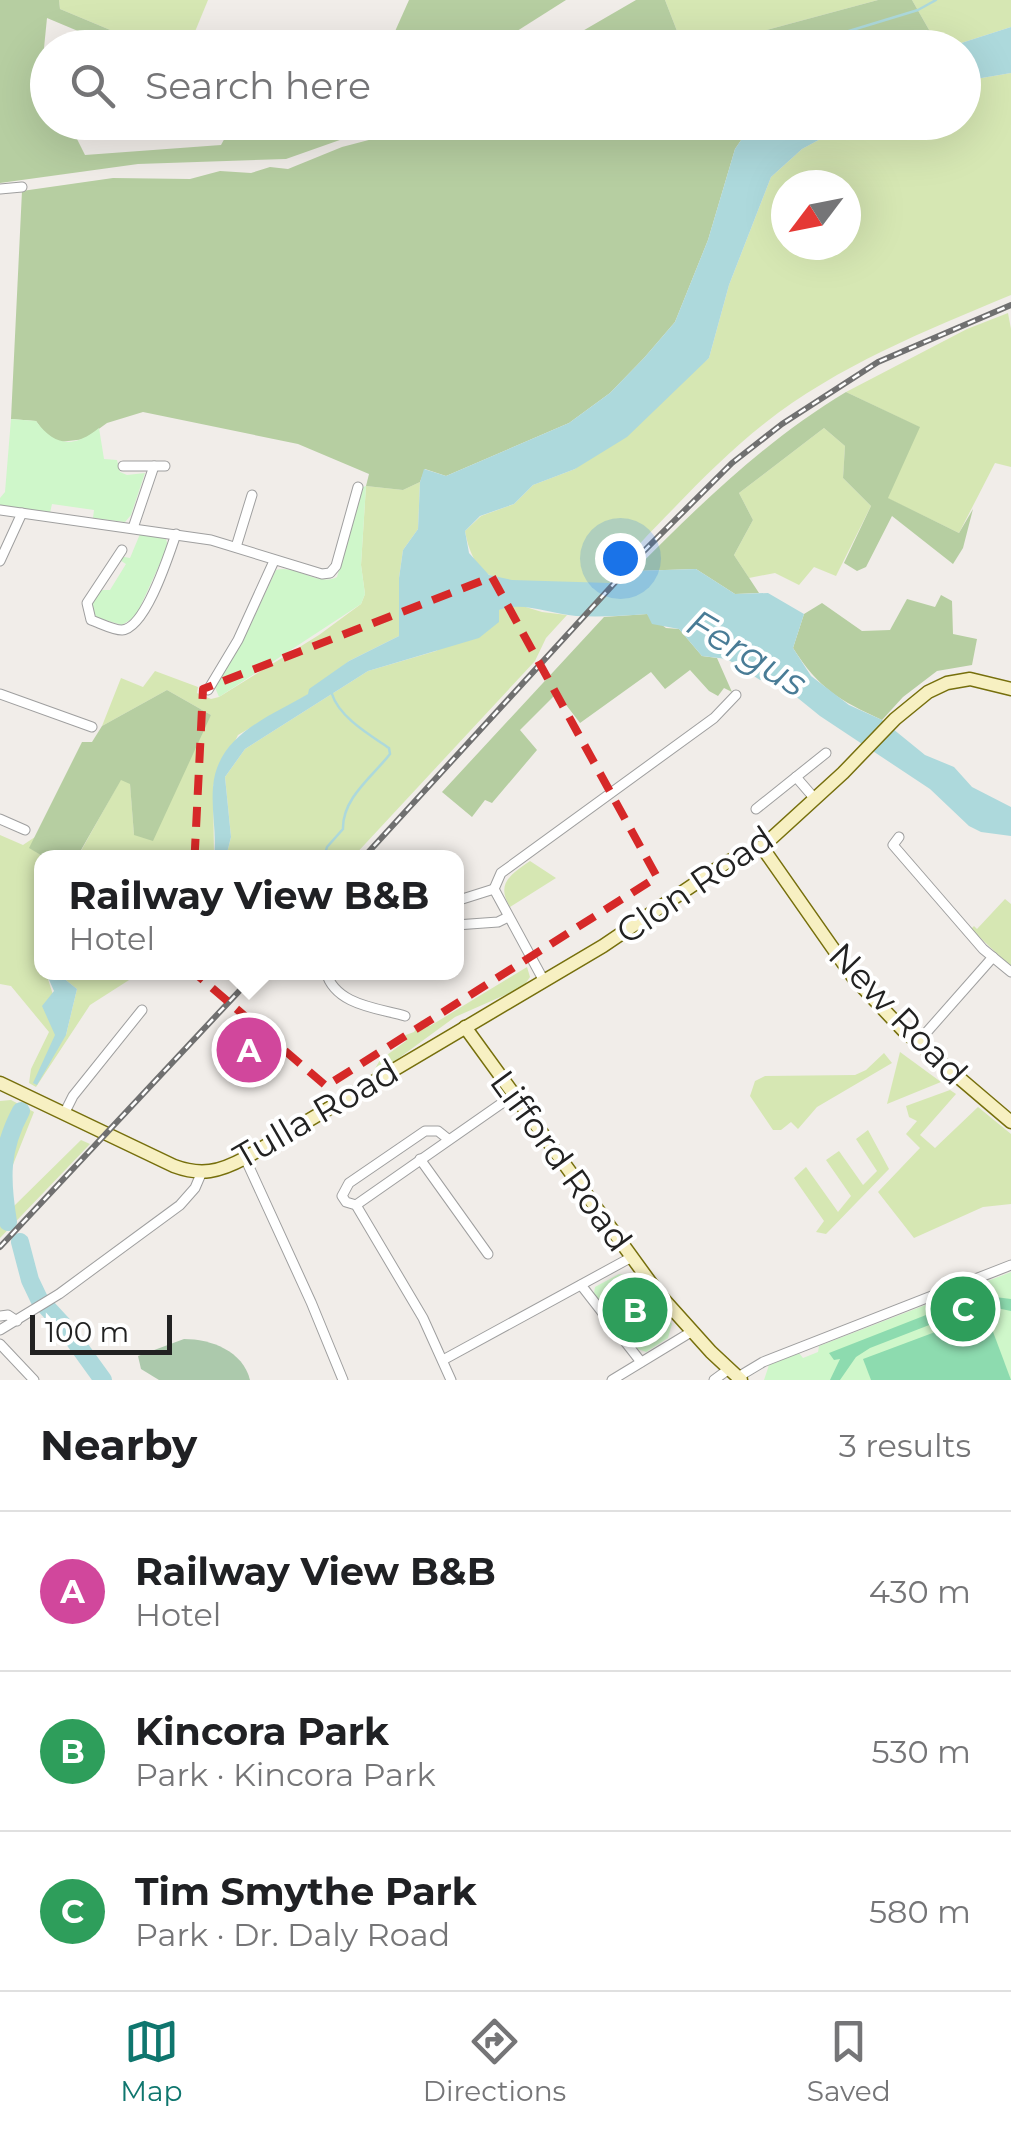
<!DOCTYPE html>
<html lang="en">
<head>
<meta charset="utf-8">
<style>
  :root { --surface:#fff; --page:#f2f2f2; --text:#202124; --muted:#757577; --line:#e0e0e0; --accent:#0f766e }
  body { margin:0; font-family:Montserrat,sans-serif; background:var(--page); color:var(--text) }
  .compass { position:absolute; left:771px; top:170px; width:90px; height:90px; border-radius:50%; background:var(--surface); box-shadow:0 10px 40px #0002; rotate:238deg }
  .scale { position:absolute; left:30px; bottom:25px; width:142px; box-sizing:border-box; padding-left:10px; border:5px solid #222; border-top:0; font-size:28px; line-height:35px; white-space:nowrap; color:#222; -webkit-text-stroke:8px #fff; paint-order:stroke }
  .you { position:absolute; left:620px; top:558px; width:35px; height:35px; margin:-25px; border:8px solid #fff; border-radius:50%; background:#1a73e8; box-shadow:0 0 0 15px #1a73e833 }
  .badge { display:grid; place-items:center; width:65px; height:65px; border-radius:50%; background:var(--accent); color:#fff; font-size:32px; font-weight:700 }
  .pin { position:absolute; translate:-50% -50%; border:5px solid #fff; box-shadow:0 2px 10px #0006 }
  .popup { position:absolute; left:34px; top:850px; width:430px; height:130px; box-sizing:border-box; display:grid; place-content:center; border-radius:20px; background:var(--surface); filter:drop-shadow(0 2px 8px #0005); font-size:32px; white-space:nowrap; color:var(--muted) }
  .popup b { font-size:38px; color:var(--text) }
  .popup::after { content:''; position:absolute; left:50%; top:100%; margin-left:-20px; border:20px solid transparent; border-top-color:var(--surface) }
  .list { margin:0; padding:0; list-style:none }
  h2 { display:flex; justify-content:space-between; align-items:center; height:130px; margin:0; padding:0 40px; font-size:42px }
  h2 small { font-size:32px; font-weight:400; color:var(--muted) }
  .list li { display:grid; grid-template-columns:65px 1fr auto; gap:30px; align-items:center; box-sizing:border-box; height:160px; padding:0 40px; border-top:2px solid var(--line) }
  .list b { display:block; font-size:38px; white-space:nowrap }
  .list p { margin:0; font-size:32px; white-space:nowrap; color:var(--muted) }
  .list em { font-size:32px; font-style:normal; color:var(--muted) }
  .icon { flex:none; width:55px; height:55px; fill:none; stroke:currentColor; stroke-width:2; stroke-linecap:round; stroke-linejoin:round }
  .map { position:relative; flex:none; width:1011px; height:1380px; overflow:hidden }
  .search { position:absolute; background:var(--surface); box-shadow:0 10px 40px #0002; left:30px; right:30px; top:30px; height:110px; display:flex; align-items:center; gap:25px; box-sizing:border-box; padding:0 35px; border-radius:55px; color:var(--muted); font-size:38px }
  .sheet { height:610px; background:var(--surface) }
  nav { display:flex; justify-content:space-around; align-items:center; box-sizing:border-box; height:140px; border-top:2px solid var(--line); background:var(--surface); font-size:28px; color:var(--muted) }
  nav a { display:grid; justify-items:center; gap:5px }
  nav .on { color:var(--accent) }
  .map>svg:first-child { display:block }
</style>
</head>
<body>
<div class="map">
<svg width="1011" height="1380" viewBox="0 0 1011 1380">
  <rect width="100%" height="100%" fill="#f1ede9"/>
  <!-- grass -->
  <g fill="#d6e7b3" fill-rule="evenodd">
    <polygon points="59,0 208,0 194,34 183,48 151,47 60,9"/>
    <polygon points="665,0 878,0 718,43 677,31"/>
    <polygon points="912,0 1011,0 1011,27 955,45 936,42"/>
    <path d="M1011,73V295C927,330 837,366 765,423C733,448 703,478 675,507C652,531 627,554 610,583C577,582 522,588 492,576C475,569 468,548 465,531L481,516L514,504L533,485L575,469L709,358L729,285L771,177L802,149L850,123L964,122V81ZM786,185H846V245H786Z"/>
    <polygon points="1008,313 1011,329 1011,467 995,463 959,533 887,498 919,427 846,392 967,329"/>
    <polygon points="824,428 845,446 843,478 871,506 836,576 814,567 799,585 775,573 749,578 734,555 753,520 739,493"/>
    <polygon points="420,482 418,529 403,550 399,578 399,636 349,661 309,694 238,735 213,786 214,857 77,858 121,779 130,783 134,835 211,715 167,690 102,726 121,678 143,687 155,671 198,687 197,693 211,699 219,697 319,635 361,604 365,594 361,565 366,486 403,490"/>
    <polygon points="516,604 542,612 567,615 546,638 535,661 353,857 226,857 231,837 225,777 245,749 368,671 436,651 498,610"/>
    <polygon points="0,835 23,845 35,837 30,848 44,857 41,933 36,953 41,972 46,973 66,1035 77,989 57,973 140,973 90,1005 36,1087 29,1083 31,1069 49,1032 11,986 0,984"/>
    <path d="M530,861L556,878L510,907C495,883 512,874 530,861Z"/>
    <polygon points="1005,899 1011,904 1011,967 971,929 974,926 977,929"/>
    <polygon points="527,967 530,977 523,987 455,1017 377,1074 372,1074 380,1060 406,1041 403,1036 414,1032 421,1020 430,1026"/>
    <polygon points="900,1052 941,1082 887,1104"/>
    <polygon points="884,1053 892,1063 817,1107 798,1129 791,1122 781,1130 773,1130 750,1096 755,1081 765,1076 855,1075 866,1070"/>
    <polygon points="950,1090 956,1094 920,1135 935,1148 978,1107 1011,1134 1011,1204 983,1207 914,1238 878,1192 920,1148 906,1134 917,1121 909,1117 906,1106"/>
    <polygon points="11,1100 34,1112 10,1172 13,1207 81,1140 90,1144 0,1238 0,1101"/>
    <polygon points="868,1130 889,1169 826,1234 816,1232 824,1221 794,1178 806,1167 838,1212 851,1196 826,1160 839,1151 863,1185 877,1171 856,1139"/>
  </g>
  <!-- forest -->
  <g fill="#b6cea1">
    <polygon points="0,0 59,0 60,9 151,47 116,47 47,18 42,68 47,80 48,122 69,123 85,155 221,145 233,123 388,123 286,159 138,164 0,183"/>
    <polygon points="409,0 566,0 492,47 388,47"/>
    <polygon points="636,0 665,0 677,31 718,43 878,0 912,0 936,42 916,48 555,47"/>
    <polygon points="401,123 758,123 748,130 735,149 708,240 675,322 644,358 610,393 569,423 446,476 425,469 420,482 403,490 366,486 369,474 298,444 143,412 107,423 85,439 60,442 47,436 36,421 11,419 22,191 113,178 190,179 220,171 251,173 270,167 288,169 342,147 384,136"/>
    <path d="M846,392L920,427L888,498L959,533L973,509L963,548L953,564L892,516L866,567L857,571L844,563L871,506L843,478L845,446L824,428L739,493L753,520L734,555L759,593L735,594L696,569L634,571C699,505 766,440 846,392Z"/>
    <path d="M941,595L952,601L953,634L977,639L972,665L937,671L903,697L882,720C839,700 819,689 793,648L804,614L822,603L862,631L890,630L907,599L935,607Z"/>
    <polygon points="647,614 666,628 679,629 702,656 717,658 732,692 724,688 718,696 709,691 690,670 665,689 651,672 580,723 557,693 520,730 537,750 492,803 485,800 472,817 442,792 604,617"/>
    <polygon points="167,690 211,715 153,841 134,835 130,784 121,780 77,857 44,857 29,848 82,742 92,742 102,726"/>
  </g>
  <!-- cemetery -->
  <path fill="#acc9ac" d="M184,1339C211,1339 243,1351 250,1380H159L141,1369L138,1356Z"/>
  <!-- park -->
  <g fill="#cff7ca">
    <path d="M11,419L36,421C55,447 74,448 99,428L104,459L117,460L120,472L127,475L145,473L131,515L125,522L93,518L94,510L52,504L50,513L0,505V498L5,492Z"/>
    <path d="M366,486L361,565L365,594L361,604L219,697L214,685L244,639L276,570C297,564 317,587 337,577L363,487Z"/>
    <polygon points="140,534 165,536 168,546 136,616 122,625 95,617 91,604 100,590 110,590 126,564 118,559 119,556 130,558"/>
    <polygon points="1011,1272 1011,1380 764,1380 769,1365 799,1353 803,1358 818,1352 819,1346"/>
    <polygon points="619,1274 636,1277 637,1283 672,1324 668,1338 646,1352 638,1349 630,1339 632,1335 604,1300 599,1301 594,1293 595,1287"/>
  </g>
  <!-- pitch -->
  <g fill="#8ddbaf">
    <polygon points="987,1296 1011,1299 1011,1311 987,1306 973,1308 870,1348 856,1357 840,1380 830,1380 840,1359 834,1360 829,1353 972,1297"/>
    <polygon points="986,1313 1011,1380 871,1380 863,1359"/>
  </g>
  <!-- water -->
  <g fill="#add9dc">
    <polygon points="1011,27 1011,73 964,81 964,48 916,47 936,42 955,45"/>
    <path d="M758,123H850L802,149L771,177L729,285L709,358L627,437L575,469L533,485L514,504L480,516L465,531L469,553L489,575L512,580L610,583L634,571L696,569L735,594L768,593L804,614L793,648L811,676L849,705L882,720L925,755L954,767L972,787L1011,807V836L981,832L969,826L930,789L820,716L778,682L760,680L727,659L702,656L679,629L652,624L647,614C623,616 600,617 576,616C549,614 523,601 499,610V622L479,638L368,671L245,749L225,777L231,837L226,857H214C217,834 211,811 213,787C217,735 269,717 308,694L309,689L349,661L399,636V578L403,550L418,529L420,482L424,469L446,476L569,423L610,393L644,358L675,322L708,240L735,149L748,130Z"/>
    <polygon points="46,973 57,973 77,989 66,1035 37,1085 33,1083 55,1035 42,1006 54,991"/>
  </g>
  <g fill="none" stroke-linecap="round" stroke-linejoin="round">
    <!-- stream -->
    <g stroke="#add9dc" stroke-width="2.5">
      <polyline points="793,48 918,10 936,0"/>
      <path d="M324,858L327,847L343,829C342,798 374,775 390,754L389,748C370,735 339,717 332,694"/>
    </g>
    <!-- river -->
    <g stroke="#add9dc" stroke-width="18">
      <path d="M8,1222C1,1179 0,1150 21,1111"/>
      <polyline points="20,1242 30,1280 39,1299 64,1326 103,1380"/>
    </g>
    <defs>
      <g id="street">
        <polyline points="0,189 22,187"/>
        <polyline points="123,466 165,466"/>
        <polyline points="0,510 211,540 322,574 330,573 336,566 358,487"/>
        <polyline points="133,528 154,466"/>
        <polyline points="236,547 252,495"/>
        <path d="M122,550L87,603L91,620C100,623 113,630 122,630C146,628 169,554 176,534"/>
        <polyline points="0,561 22,513"/>
        <polyline points="208,690 238,640 274,561"/>
        <polyline points="0,694 92,727"/>
        <polyline points="796,777 815,799"/>
        <polyline points="756,809 826,753"/>
        <polyline points="0,819 25,830"/>
        <polyline points="899,837 893,845 983,949 1011,972"/>
        <polyline points="494,889 501,873 714,718 736,695"/>
        <polyline points="456,901 494,889 544,981"/>
        <polyline points="456,925 498,922 508,917"/>
        <path d="M326,972C335,1005 377,1008 405,1016"/>
        <polyline points="918,1042 993,957"/>
        <polyline points="64,1114 73,1096 142,1010"/>
        <polyline points="448,1139 438,1131 425,1131 349,1183 342,1196 346,1202 356,1205 423,1318 451,1380"/>
        <polyline points="245,1158 311,1302 343,1380"/>
        <polyline points="420,1159 488,1254"/>
        <polyline points="356,1205 515,1094"/>
        <polyline points="581,1285 641,1362"/>
        <polyline points="0,1316 8,1315 17,1321"/>
        <polyline points="0,1330 59,1294 180,1205 195,1188 201,1174"/>
        <polyline points="0,1344 34,1380"/>
        <polyline points="443,1360 630,1258"/>
        <polyline points="738,1377 763,1362 1011,1265"/>
        <polyline points="612,1380 691,1332"/>
        <polyline points="714,1380 729,1369"/>
      </g>
      <g id="secondary">
        <polyline points="762,847 853,977 903,1030 1011,1122"/>
        <polyline points="465,1027 658,1293 711,1352 741,1380"/>
        <path d="M0,1083L174,1166C201,1176 219,1172 245,1158L603,946L727,862L762,847L843,773L895,719L928,692L947,683L970,679L1011,689"/>
      </g>
    </defs>
    <!-- street casing -->
    <use href="#street" stroke="#9f9f9f" stroke-width="11"/>
    <!-- secondary casing -->
    <use href="#secondary" stroke="#766f0c" stroke-width="15"/>
    <!-- street -->
    <use href="#street" stroke="#fff" stroke-width="9"/>
    <!-- secondary -->
    <use href="#secondary" stroke="#f7f0c2" stroke-width="12"/>
    <defs>
      <g id="rail">
        <polyline points="363,858 642,553 732,463 782,424 878,362 1011,305"/>
        <polyline points="0,1247 257,972"/>
      </g>
    </defs>
    <!-- rail casing -->
    <use href="#rail" stroke="#707070" stroke-width="6"/>
    <!-- rail -->
    <use href="#rail" stroke="#fff" stroke-width="2.5" stroke-dasharray="8" stroke-linecap="butt"/>
  </g>
  <!-- marked area -->
  <path fill="none" stroke="#d62828" stroke-width="8" stroke-dasharray="20 12" stroke-linejoin="round" d="M492,577L657,877L326,1086L189,968L203,689Z"/>
  <g text-anchor="middle" stroke-width="8" stroke-linejoin="round" paint-order="stroke">
    <!-- street labels -->
    <g font-size="35" fill="#222" stroke="#fff">
      <text transform="translate(695 885) rotate(-34)" y="12">Clon Road</text>
      <text transform="translate(898 1014) rotate(46)" y="12">New Road</text>
      <text transform="translate(316 1114) rotate(-30)" y="12">Tulla Road</text>
      <text transform="translate(561 1161) rotate(54)" y="12">Lifford Road</text>
    </g>
    <!-- water labels -->
    <g font-size="38" font-style="italic" fill="#497c96" stroke="#fff">
      <text transform="translate(747 653) rotate(31)" y="13">Fergus</text>
    </g>
  </g>
</svg>
<svg class="compass" viewBox="-18 -18 36 36"><path d="M0-13l5 13h-10z" fill="#e53935"/><path d="M0 13l5-13h-10z" fill="#757577"/></svg>
<div class="scale">100 m</div>
<div class="you"></div>
<div class="pin badge" style="left:249px;top:1050px;background:#d1479c">A</div>
<div class="popup"><b>Railway View B&amp;B</b>Hotel</div>
<div class="pin badge" style="left:635px;top:1310px;background:#2e9e5b">B</div>
<div class="pin badge" style="left:963px;top:1309px;background:#2e9e5b">C</div>
<div class="search"><svg class="icon" aria-label="search" viewBox="0 0 24 24"><circle cx="10" cy="10" r="6"/><path d="M15 15l6 6"/></svg>Search here</div>
</div>
<section class="sheet">
<h2>Nearby<small>3 results</small></h2>
<ul class="list">
<li><span class="badge" style="background:#d1479c">A</span><div><b>Railway View B&amp;B</b><p>Hotel</p></div><em>430 m</em></li>
<li><span class="badge" style="background:#2e9e5b">B</span><div><b>Kincora Park</b><p>Park · Kincora Park</p></div><em>530 m</em></li>
<li><span class="badge" style="background:#2e9e5b">C</span><div><b>Tim Smythe Park</b><p>Park · Dr. Daly Road</p></div><em>580 m</em></li>
</ul>
</section>
<nav>
<a class="on"><svg class="icon" aria-label="map" viewBox="0 0 24 24"><path d="M3 6l6-2 6 2 6-2v14l-6 2-6-2-6 2zM9 4v14M15 6v14"/></svg>Map</a>
<a><svg class="icon" aria-label="directions" viewBox="0 0 24 24"><path d="M12 3l9 9-9 9-9-9zM9 14v-3h6M13 9l2 2-2 2"/></svg>Directions</a>
<a><svg class="icon" aria-label="saved" viewBox="0 0 24 24"><path d="M7 4h10v16l-5-4-5 4z"/></svg>Saved</a>
</nav>
</body>
</html>
